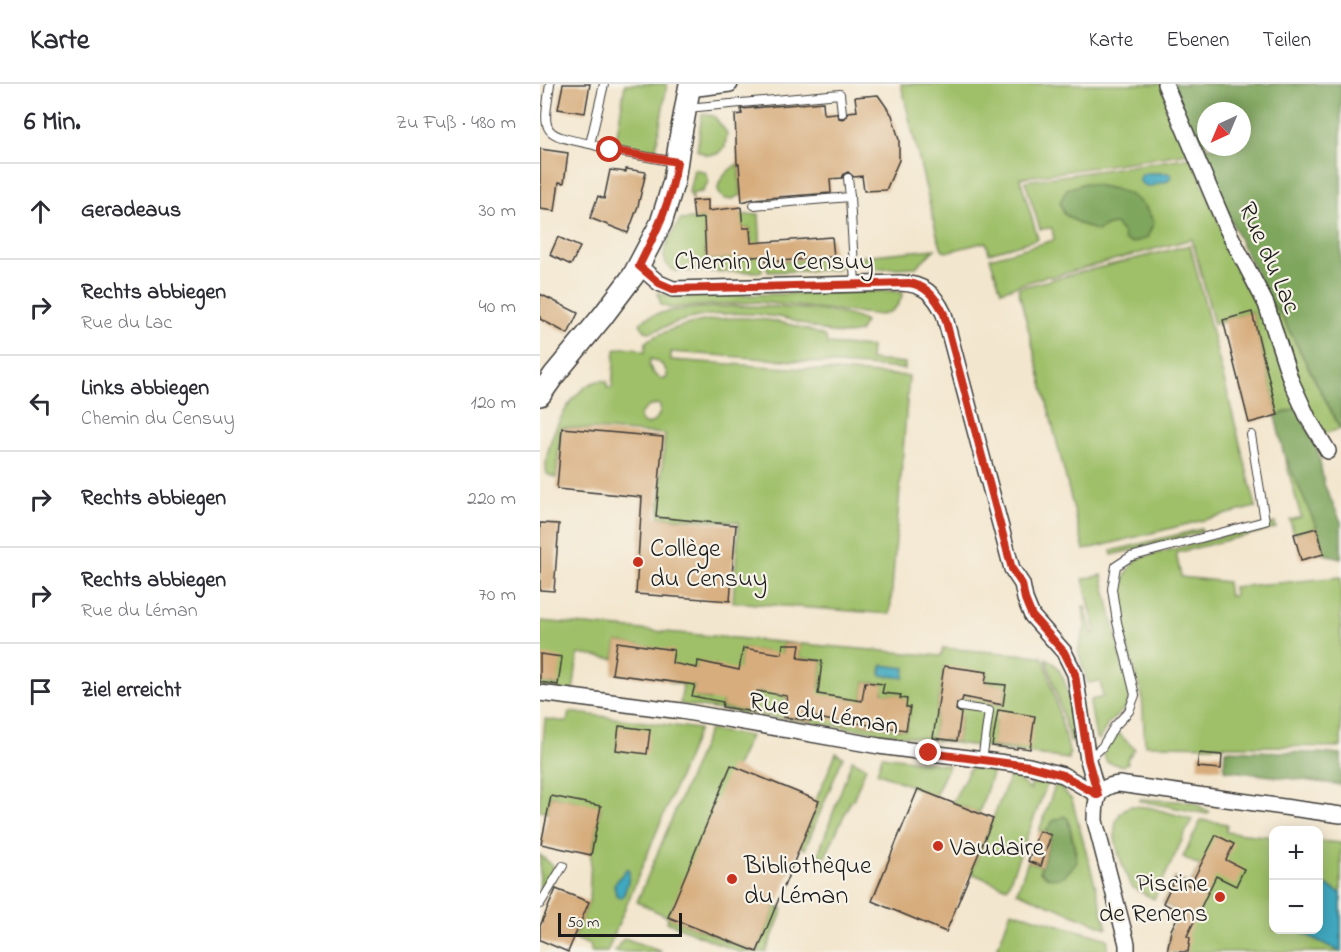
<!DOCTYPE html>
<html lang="de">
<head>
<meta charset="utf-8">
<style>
  :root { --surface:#fff; --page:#f7f7f7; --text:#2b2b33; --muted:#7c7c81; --line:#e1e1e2 }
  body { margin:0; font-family:"Indie Flower",sans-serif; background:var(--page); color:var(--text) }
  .controls { position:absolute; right:18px; bottom:18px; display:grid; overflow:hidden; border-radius:12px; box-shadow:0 3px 15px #0003 }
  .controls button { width:54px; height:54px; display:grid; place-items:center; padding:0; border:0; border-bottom:2px solid var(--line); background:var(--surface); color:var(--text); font:30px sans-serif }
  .compass { position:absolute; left:657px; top:18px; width:54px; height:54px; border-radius:50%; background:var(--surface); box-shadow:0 3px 15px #0003; rotate:224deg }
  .scale { position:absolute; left:18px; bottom:15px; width:124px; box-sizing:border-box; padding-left:6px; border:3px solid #1c1c1c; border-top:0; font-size:16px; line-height:21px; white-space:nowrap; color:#1c1c1c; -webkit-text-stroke:4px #f7f3e8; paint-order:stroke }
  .stop { position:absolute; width:18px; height:18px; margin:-14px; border:4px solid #c8321e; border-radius:50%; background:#fff }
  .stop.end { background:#c8321e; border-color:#fff; box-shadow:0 2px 6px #0008 }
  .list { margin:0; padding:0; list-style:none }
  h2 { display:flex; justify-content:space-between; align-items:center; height:78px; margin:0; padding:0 24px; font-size:26px }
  h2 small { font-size:20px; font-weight:400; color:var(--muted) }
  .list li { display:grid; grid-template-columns:39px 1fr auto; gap:18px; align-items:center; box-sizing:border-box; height:96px; padding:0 24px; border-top:2px solid var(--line) }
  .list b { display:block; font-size:22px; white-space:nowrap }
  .list p { margin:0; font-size:20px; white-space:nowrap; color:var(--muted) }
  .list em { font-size:20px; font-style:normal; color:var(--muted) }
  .icon { flex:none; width:33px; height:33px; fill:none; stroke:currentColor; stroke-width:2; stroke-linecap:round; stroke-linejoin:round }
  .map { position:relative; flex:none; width:801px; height:868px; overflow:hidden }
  header { display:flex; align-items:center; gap:36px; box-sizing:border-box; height:84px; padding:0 30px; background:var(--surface); border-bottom:2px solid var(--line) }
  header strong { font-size:28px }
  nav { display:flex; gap:33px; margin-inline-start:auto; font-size:21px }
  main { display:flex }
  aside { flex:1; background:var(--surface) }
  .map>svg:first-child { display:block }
</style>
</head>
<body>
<header>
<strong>Karte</strong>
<nav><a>Karte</a><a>Ebenen</a><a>Teilen</a></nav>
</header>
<main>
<aside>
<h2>6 Min.<small>Zu Fuß · 480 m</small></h2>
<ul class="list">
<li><svg class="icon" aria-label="ahead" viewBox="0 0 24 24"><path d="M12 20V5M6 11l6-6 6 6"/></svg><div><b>Geradeaus</b></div><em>30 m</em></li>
<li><svg class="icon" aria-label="right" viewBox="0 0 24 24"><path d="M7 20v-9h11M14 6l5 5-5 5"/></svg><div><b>Rechts abbiegen</b><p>Rue du Lac</p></div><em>40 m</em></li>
<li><svg class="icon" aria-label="left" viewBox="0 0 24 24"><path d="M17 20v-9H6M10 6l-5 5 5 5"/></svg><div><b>Links abbiegen</b><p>Chemin du Censuy</p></div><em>120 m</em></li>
<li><svg class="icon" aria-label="right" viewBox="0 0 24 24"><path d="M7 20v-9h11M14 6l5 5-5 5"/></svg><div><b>Rechts abbiegen</b></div><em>220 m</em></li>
<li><svg class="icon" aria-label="right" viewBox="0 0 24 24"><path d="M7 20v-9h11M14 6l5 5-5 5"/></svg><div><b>Rechts abbiegen</b><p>Rue du Léman</p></div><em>70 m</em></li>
<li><svg class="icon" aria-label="arrive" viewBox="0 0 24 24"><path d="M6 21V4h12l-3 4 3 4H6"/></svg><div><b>Ziel erreicht</b></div></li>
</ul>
</aside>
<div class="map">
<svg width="801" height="868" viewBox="0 0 801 868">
  <rect width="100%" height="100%" fill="#f7f3e8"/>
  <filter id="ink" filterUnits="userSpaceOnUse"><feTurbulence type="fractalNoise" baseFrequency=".0167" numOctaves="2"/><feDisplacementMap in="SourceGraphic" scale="12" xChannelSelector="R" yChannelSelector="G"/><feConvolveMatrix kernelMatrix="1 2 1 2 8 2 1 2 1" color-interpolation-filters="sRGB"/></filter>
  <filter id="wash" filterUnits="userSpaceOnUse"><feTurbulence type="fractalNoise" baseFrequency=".008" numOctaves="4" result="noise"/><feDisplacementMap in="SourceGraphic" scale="24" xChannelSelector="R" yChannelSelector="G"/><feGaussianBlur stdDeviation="1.35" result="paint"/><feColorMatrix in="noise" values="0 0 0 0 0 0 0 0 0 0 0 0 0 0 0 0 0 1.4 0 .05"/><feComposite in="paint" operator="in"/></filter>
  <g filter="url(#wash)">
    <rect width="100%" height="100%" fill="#f3e6ce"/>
    <!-- green -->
    <g fill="#9fc069" stroke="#5e6e42" stroke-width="1.5" fill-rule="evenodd">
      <polygon points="85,0 127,0 115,70 75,63"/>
      <polygon points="361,0 621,0 650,69 480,94 498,155 449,169 446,158 406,168 402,165 397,151"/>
      <polygon points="162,30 174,32 187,49 185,63 177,70 167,71 157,66"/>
      <path d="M652,73L707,206L722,221L757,324L738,331L712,228L683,236V238L674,240L652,155L511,193L507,192L461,207L450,174L514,156L512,144L500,145L485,97ZM607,123L583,149L575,140L568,141Z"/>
      <path d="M197,80H198L201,111L192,115H184C169,103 186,88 197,80Z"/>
      <polygon points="154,85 165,88 169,97 162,108 153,109 152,116 149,108"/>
      <path d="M219,130L222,188L135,187C112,175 131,153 140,136ZM210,144L212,173L166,176L165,146Z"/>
      <polygon points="650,161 716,423 544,466 478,204"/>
      <path d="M395,165L376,183L332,185C326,183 322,179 322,172Z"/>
      <polygon points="302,173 303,180 295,186 228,188 226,179"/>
      <path d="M351,207L363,209C359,222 355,227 341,231L218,218L130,224L121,221L118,209L133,213Z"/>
      <polygon points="730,217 741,231 800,345 787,349 780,345 758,301"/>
      <path d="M193,222C218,222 308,224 325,238L319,248C293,256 264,237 238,233C207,228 172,228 141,237C131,240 121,245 111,248L105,247L100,240C109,223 174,224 193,222Z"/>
      <path d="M207,234C236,236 260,241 286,253L287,260L331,263L330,276L365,279V285L131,268V276L369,292L350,530L193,518L199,438L119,433L125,350L21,343L16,394L7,390C0,363 36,289 67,297V304H72L75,266C83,262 97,263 105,268L106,258L108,256C139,239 172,233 207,234ZM111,275C119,277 128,284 127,293L125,295C117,295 111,288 109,280ZM117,320L120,322C122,331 114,339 106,341L100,336V330L108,323Z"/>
      <polygon points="743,367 777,444 754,450 750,436 761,433"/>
      <polygon points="735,439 736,444 636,469 641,493 687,498 689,512 694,512 693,503 801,493 801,663 605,661 602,611 581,540 579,523 585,492 592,481 599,474"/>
      <polygon points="661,445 662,448 572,471 571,467"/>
      <polygon points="562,491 590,613 586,623 568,640 559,656 556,654 550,619 551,616 563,613 560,597 548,599 538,567 545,543 543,522 545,522 552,549 556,548 543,495"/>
      <path d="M0,537L401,572L403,564L501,572L505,578L530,670L528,671L529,675L140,620L143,601L129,598L133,567L77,558L74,575L38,570L33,608L0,604V598L18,601L0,570ZM243,560H260L258,574L282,577L279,604L238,599ZM203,564L228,568L222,608L217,607L214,628L182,623L186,598L198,595ZM176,581L170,616L153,612L155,601L150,600L153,584ZM404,583L447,589L443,616L400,610ZM325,598L343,600L342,609L361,612L366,623L370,624L366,646L319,640ZM452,600L466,602L463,621L449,619ZM247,609L275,613L272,637L244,633ZM399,613L406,614L421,632L417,657L393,654ZM300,614L312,615L308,640L297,639ZM456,637L477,640V665L453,662Z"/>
      <path d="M506,574C530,584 533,637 535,660L530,657Z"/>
      <polygon points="29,628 159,645 67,868 50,868 51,862 34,854 49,818 51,771 61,723 11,712 8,728 0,726 0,692 5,635 27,638"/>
      <polygon points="169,646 210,652 128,833 215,868 199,868 127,838 128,833 97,818"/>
      <polygon points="577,648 595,665 587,675 588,679 583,682 567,678 563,670 567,660"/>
      <polygon points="296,669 303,673 265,765 260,763 279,718 276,716"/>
      <polygon points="342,672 409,681 395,712 337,688"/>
      <polygon points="312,676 326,683 313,716 311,716 285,773 278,771"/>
      <polygon points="430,684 453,687 439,729 412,719"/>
      <polygon points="471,689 490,706 494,693 509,695 467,804 431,789"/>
      <polygon points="516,699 532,716 567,844 477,808 488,777 501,782 500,788 508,794 536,768 528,735 509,743 505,749 499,747"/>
      <polygon points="600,715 653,718 669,728 667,730 600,717"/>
      <path d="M590,722L608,723L652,735L614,815L593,804L589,798C581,776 561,736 590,722Z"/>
      <polygon points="661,736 687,740 686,748 733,753 734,846 778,846 779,757 801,759 801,868 627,868 631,846 640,828 623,819 635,794 650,801 660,782 643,773"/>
      <polygon points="0,771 14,783 0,808"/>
      <polygon points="236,822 243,825 226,868 217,868"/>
      <polygon points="471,827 568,855 567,868 456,868"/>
      <polygon points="84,855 87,855 122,868 75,868 80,859"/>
    </g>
    <!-- forest -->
    <g fill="#7fa65d" stroke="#4e613c" stroke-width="1.5" fill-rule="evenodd">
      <path d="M630,0H801V346L768,282L741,231L730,217L702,161ZM666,27H702V63H666Z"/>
      <path d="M545,99C578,106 598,105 614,138L607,154L592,159L584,156L583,149L575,140L568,141L557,147L540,140L524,130L520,118L527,105Z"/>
      <polygon points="757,324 778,367 784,400 801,438 801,474 784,470 777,444 743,367 735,332"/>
      <polygon points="685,666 801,670 801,701 684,686"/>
      <path d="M524,732L528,735L537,778C526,792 517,802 500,787L511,752L505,749L513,737Z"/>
    </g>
    <!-- water -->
    <g fill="#3fa8bf" stroke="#2e626e" stroke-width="1.5">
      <polygon points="606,89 628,89 632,92 628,97 608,103 601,99 599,95 602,91"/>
      <polygon points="342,581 365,584 364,594 340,591"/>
      <path d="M86,785H89C90,791 86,810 81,814L76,811L74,801Z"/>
      <polygon points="779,798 801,809 801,868 756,846 778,846"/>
    </g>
    <g id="blocks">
      <!-- building -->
      <g fill="#d7ad7e">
        <polygon points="23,0 50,0 45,29 18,25"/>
        <polygon points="338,11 352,31 359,56 359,76 346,106 324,107 322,92 314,93 308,88 304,90 302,94 290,95 291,109 213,115 202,118 199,80 197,80 195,31 202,30 201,25 283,18 284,30 296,29 299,34 303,35 307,32 308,28 317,27 315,13"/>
        <polygon points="0,65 28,69 24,99 19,98 15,127 0,125"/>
        <polygon points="86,85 106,88 98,122 88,149 50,134 58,112 64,115 70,86 86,88"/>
        <polygon points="168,116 168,127 201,123 203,144 210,144 211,159 292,153 294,173 226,178 226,172 166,176 164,134 154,135 152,117"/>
        <polygon points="18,153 40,163 31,181 10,171"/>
        <polygon points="0,210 38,229 28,250 0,235"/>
        <polygon points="712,228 738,331 709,339 683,236"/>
        <polygon points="22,344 123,353 116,433 196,441 190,517 96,510 102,413 17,405"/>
        <polygon points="0,439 19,440 14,507 0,506"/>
        <polygon points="777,444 784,470 761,476 754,450"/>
        <polygon points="77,558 134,566 132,579 157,584 158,577 199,586 203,564 242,570 243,560 260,560 258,574 282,577 278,610 322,617 325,598 344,600 342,609 361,611 360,614 367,615 366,623 370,623 366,646 309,638 308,640 273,633 272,637 243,633 247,612 217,607 214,628 182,623 183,618 152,612 155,601 72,590"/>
        <polygon points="0,570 22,573 18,601 0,598"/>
        <polygon points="404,582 447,588 445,599 466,601 463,621 423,613 422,617 417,619 416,626 421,629 417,657 393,654"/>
        <polygon points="458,626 495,632 490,665 477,663 477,665 452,662"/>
        <polygon points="79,642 110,646 107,670 76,666"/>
        <polygon points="659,669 682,671 681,685 657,683"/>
        <polygon points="191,681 279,717 217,868 128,833"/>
        <polygon points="378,705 453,735 406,848 332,817"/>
        <polygon points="11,712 61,722 51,771 1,760"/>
        <polygon points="499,747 511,751 501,782 488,777"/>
        <polygon points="676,751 694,760 686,776 704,785 696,802 676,792 647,852 650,854 648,868 627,868 631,846 640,828 623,819 635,794 650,802"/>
        <polygon points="16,805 49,818 28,868 0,856 0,842"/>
      </g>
    </g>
  </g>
  <g filter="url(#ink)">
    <use href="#blocks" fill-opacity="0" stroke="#3c3a37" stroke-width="1.5"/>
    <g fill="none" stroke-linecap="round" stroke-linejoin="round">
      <defs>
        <g id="lane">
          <path d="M10,0C3,49 0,50 50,60"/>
          <polyline points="64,0 50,60 70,66 135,78"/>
          <polyline points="147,24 300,10 302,29"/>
          <polyline points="308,94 310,113"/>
          <polyline points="214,121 310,113 315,200"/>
          <polyline points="421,623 449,627 442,677"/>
          <polyline points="548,676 562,663 574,643 589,627 595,611 577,538 572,505 576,482 590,473 725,437 711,351"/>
          <polyline points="0,820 23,782"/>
        </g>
        <g id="street">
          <polyline points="625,0 686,143 726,220 751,297 768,334 788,367"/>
          <polyline points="149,5 190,0"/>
          <path d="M99,182L119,199L133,205L360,199C384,200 394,209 404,230L472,485L482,500L485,515L492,532L524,568L535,590L548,676L558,711"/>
          <polyline points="0,609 141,627 339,662 489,682 523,691 558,711"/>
          <path d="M587,868V860L555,737C555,717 556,702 579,700L801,731"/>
        </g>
        <polyline id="secondary" points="0,311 14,291 62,233 93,192 121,139 134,97 140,55 150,0"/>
      </defs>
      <!-- lane casing -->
      <use href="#lane" stroke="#3c3a37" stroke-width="10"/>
      <!-- street casing -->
      <use href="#street" stroke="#3c3a37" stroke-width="18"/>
      <!-- secondary casing -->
      <use href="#secondary" stroke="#3c3a37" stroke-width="24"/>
      <!-- lane -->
      <use href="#lane" stroke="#fff" stroke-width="8"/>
      <!-- street -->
      <use href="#street" stroke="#fff" stroke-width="15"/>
      <!-- secondary -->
      <use href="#secondary" stroke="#fff" stroke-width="21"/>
    </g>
  </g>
  <g fill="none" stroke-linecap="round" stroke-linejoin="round" filter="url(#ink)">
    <!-- route -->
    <path stroke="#c8321e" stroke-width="8" d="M70,66L137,78C131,119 117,146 99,182L119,199L133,205L369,199C386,201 397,215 404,230L472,485L482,500L485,515L492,532L524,568L535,590L548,676L558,711L523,691L489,682L389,669"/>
  </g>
  <!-- markers -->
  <g fill="#c8321e" stroke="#f7f3e8" stroke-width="2">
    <circle cx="98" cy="478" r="6"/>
    <circle cx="398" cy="762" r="6"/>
    <circle cx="192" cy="795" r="6"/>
    <circle cx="680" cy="813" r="6"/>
  </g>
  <g text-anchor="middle" stroke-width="4.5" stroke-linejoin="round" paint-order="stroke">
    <!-- street labels -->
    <g font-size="26" fill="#1c1c1c" stroke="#f7f3e8">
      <text transform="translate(731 173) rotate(66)" y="9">Rue du Lac</text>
      <text x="234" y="185">Chemin du Censuy</text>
      <text transform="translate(284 628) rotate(10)" y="9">Rue du Léman</text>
    </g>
    <!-- poi labels -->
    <g font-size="26" fill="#1c1c1c" stroke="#f7f3e8" text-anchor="start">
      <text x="110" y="472">Collège<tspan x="110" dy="30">du Censuy</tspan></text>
      <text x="410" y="771">Vaudaire</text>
      <text x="204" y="789">Bibliothèque<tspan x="204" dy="30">du Léman</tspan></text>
      <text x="668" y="807" text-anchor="end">Piscine<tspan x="668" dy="30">de Renens</tspan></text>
    </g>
  </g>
</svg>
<div class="controls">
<button>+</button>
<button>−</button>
</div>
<svg class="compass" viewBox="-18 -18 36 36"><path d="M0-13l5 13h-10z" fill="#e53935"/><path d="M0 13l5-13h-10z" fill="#7c7c81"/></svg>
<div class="scale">50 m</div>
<div class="stop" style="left:70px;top:66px"></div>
<div class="stop end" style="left:389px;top:669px"></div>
</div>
</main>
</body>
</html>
